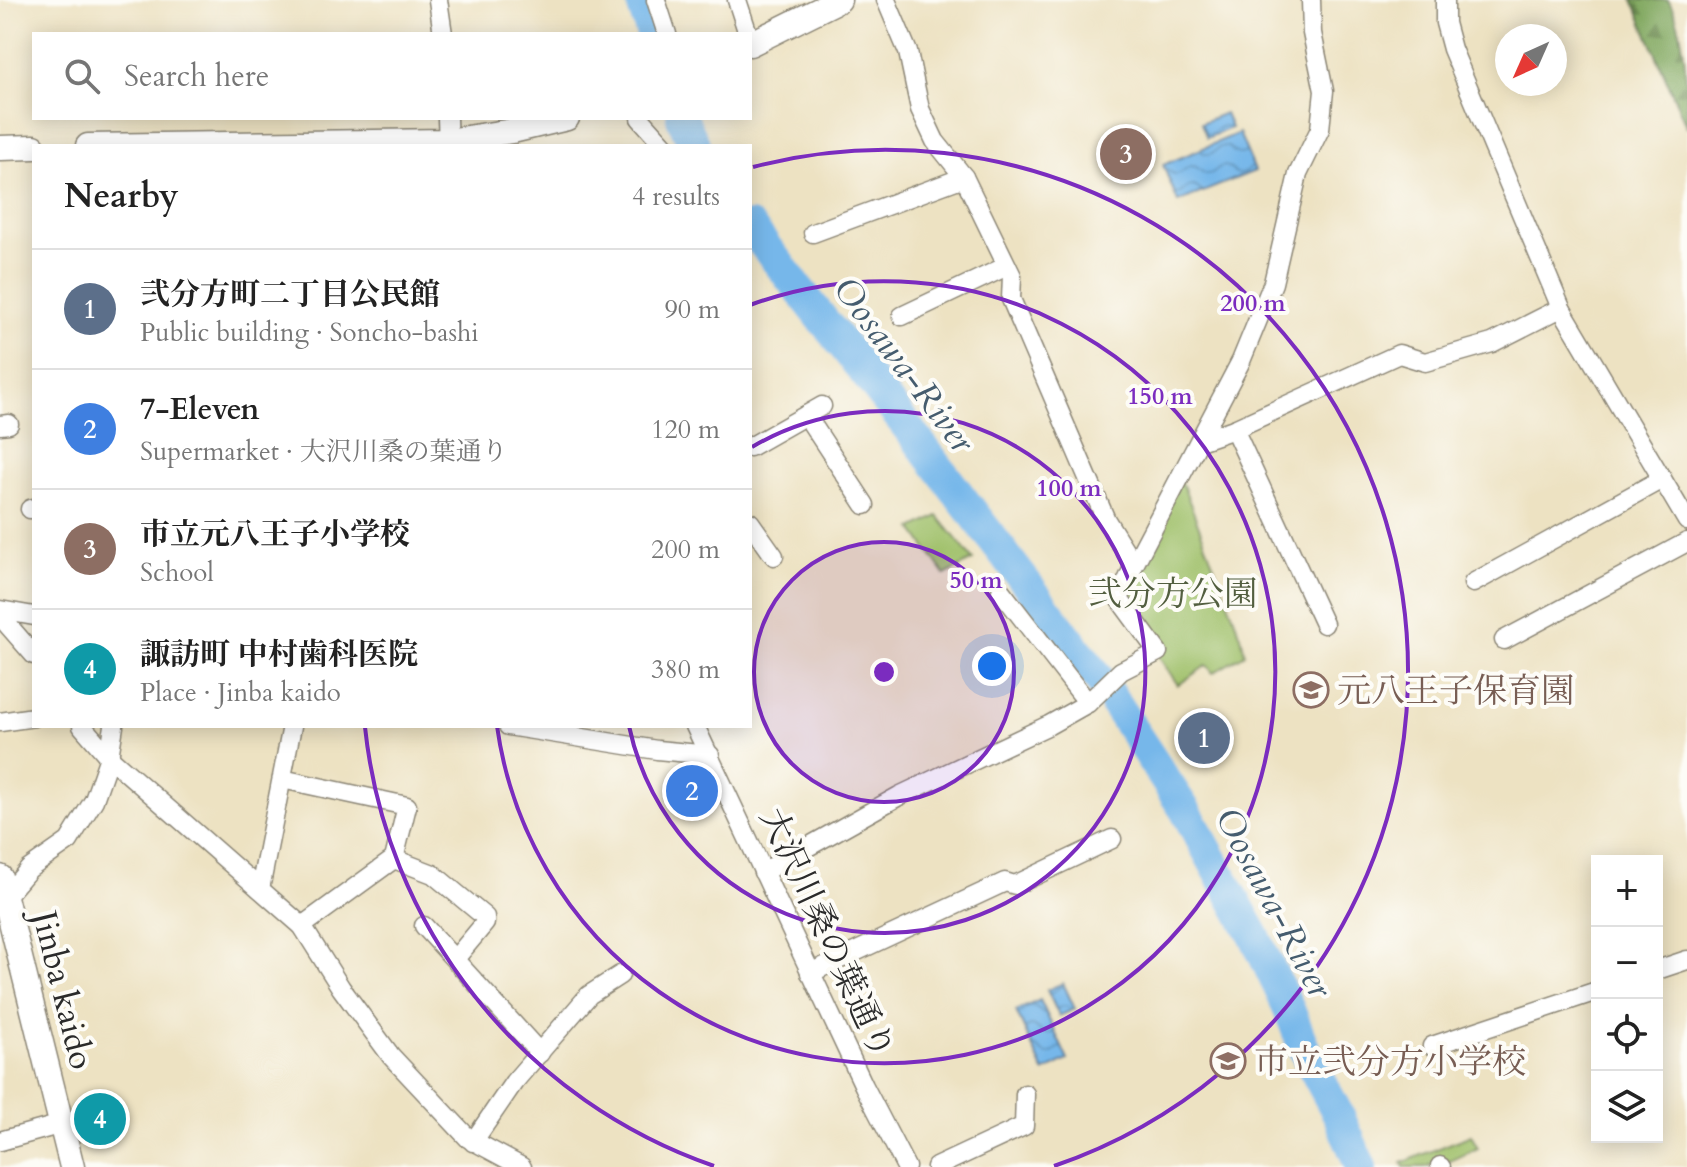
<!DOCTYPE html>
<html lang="en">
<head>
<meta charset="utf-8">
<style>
  :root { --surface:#fff; --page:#f6f6f6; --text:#222; --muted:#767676; --line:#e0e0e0; --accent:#2563eb }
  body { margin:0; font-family:Cardo,"Noto Serif JP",serif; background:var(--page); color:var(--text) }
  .controls { position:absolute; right:24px; bottom:24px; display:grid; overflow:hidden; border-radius:0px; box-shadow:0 4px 20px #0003 }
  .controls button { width:72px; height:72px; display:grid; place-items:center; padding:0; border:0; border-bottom:2px solid var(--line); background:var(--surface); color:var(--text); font:40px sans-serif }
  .compass { position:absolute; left:1495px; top:24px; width:72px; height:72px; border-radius:50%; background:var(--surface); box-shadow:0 4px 20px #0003; rotate:225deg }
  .you { position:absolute; left:992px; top:666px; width:28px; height:28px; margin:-20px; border:6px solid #fff; border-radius:50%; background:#1a73e8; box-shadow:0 0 0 12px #1a73e833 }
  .badge { display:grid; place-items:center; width:52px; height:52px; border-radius:50%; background:var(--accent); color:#fff; font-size:26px; font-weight:700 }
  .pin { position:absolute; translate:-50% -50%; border:4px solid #fff; box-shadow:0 2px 8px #0006 }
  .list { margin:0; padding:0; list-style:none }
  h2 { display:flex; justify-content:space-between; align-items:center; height:104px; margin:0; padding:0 32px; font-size:34px }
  h2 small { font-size:26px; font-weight:400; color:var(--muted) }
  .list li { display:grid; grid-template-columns:52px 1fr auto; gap:24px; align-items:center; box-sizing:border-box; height:120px; padding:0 32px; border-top:2px solid var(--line) }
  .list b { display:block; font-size:30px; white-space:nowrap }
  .list p { margin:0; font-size:26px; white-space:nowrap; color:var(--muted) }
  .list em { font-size:26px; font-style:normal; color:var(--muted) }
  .icon { flex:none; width:44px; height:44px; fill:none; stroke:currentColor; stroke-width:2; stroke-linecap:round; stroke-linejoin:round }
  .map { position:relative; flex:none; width:1687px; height:1167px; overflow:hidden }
  .search { position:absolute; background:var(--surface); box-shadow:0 4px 20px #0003; left:32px; top:32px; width:720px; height:88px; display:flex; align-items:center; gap:20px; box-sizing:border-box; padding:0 28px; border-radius:0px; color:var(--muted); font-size:30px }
  .panel { position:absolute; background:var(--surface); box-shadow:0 4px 20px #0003; left:32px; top:144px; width:720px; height:584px; border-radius:0px }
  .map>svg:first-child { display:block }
</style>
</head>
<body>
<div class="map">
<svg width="1687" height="1167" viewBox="0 0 1687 1167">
  <defs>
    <pattern id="forest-firs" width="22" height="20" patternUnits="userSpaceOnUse" patternTransform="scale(2)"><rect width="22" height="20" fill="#7ea65c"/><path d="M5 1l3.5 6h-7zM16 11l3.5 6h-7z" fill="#67874c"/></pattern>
    <pattern id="water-waves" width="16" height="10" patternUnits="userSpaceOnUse" patternTransform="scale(2)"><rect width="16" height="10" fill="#76b7ea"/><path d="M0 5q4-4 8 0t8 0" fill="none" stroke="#6195be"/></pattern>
  </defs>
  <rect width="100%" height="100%" fill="#fdfcf7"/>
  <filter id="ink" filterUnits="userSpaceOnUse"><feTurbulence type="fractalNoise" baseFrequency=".0125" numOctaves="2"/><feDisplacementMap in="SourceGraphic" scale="16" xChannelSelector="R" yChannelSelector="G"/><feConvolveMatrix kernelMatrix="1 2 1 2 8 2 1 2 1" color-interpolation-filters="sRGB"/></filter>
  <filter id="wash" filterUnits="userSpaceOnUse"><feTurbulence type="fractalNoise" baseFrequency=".006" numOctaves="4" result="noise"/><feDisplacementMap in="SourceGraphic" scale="32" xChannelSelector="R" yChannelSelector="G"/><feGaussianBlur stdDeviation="1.8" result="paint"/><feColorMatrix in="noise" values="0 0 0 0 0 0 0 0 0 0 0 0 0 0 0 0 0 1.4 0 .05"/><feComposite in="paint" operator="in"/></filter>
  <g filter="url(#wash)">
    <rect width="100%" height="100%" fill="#ede2c2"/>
    <!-- forest -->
    <path fill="url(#forest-firs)" stroke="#546844" stroke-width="2" d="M1633,0H1668C1687,30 1687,89 1687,128Z"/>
    <!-- park -->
    <g fill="#9ebf68" stroke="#64754a" stroke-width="2">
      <polygon points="1181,480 1241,636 1245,654 1213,673 1207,665 1178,685 1119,599"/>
      <polygon points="938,516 973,560 945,575 913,529"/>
      <polygon points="1471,1135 1478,1148 1437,1167 1433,1164 1426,1167 1404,1167 1402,1163"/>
    </g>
    <!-- water -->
    <g fill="url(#water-waves)" stroke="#50718a" stroke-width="2">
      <polygon points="1225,113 1231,128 1207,138 1201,123"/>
      <polygon points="1239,133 1255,171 1178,202 1163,165"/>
      <polygon points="1063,983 1075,1009 1059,1016 1047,990"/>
      <polygon points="1040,1000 1068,1060 1044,1072 1016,1011"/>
    </g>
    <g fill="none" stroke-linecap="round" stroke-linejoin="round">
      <!-- stream -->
      <polyline stroke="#76b7ea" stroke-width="5" points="1091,682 1097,676"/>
      <!-- river -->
      <g stroke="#76b7ea" stroke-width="32">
        <polyline points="641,0 652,34"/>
        <polyline points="682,118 695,146"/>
        <polyline points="750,227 916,438 1097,676 1185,810 1256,939 1289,1009 1307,1056 1339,1116 1361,1167"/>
      </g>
    </g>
  </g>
  <g filter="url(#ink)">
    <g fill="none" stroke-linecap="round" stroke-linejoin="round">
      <defs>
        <g id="minor">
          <polyline points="438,0 443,34"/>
          <polyline points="656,0 667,34"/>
          <polyline points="737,0 748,34"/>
          <polyline points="886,0 908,52 920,109 935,141 964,177 1012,276 1011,299 1106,520 1134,565"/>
          <polyline points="1445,0 1445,23 1452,49 1561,308 1687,521"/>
          <polyline points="447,118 448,146"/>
          <polyline points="640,118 665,146"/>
          <polyline points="813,233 964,177"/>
          <polyline points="902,316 1007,266"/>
          <polyline points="806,415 865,505"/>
          <polyline points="0,425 9,424"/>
          <polyline points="1234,429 1324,624"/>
          <polyline points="1202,440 1234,429 1399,354 1425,362 1492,343 1561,308"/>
          <polyline points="750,447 822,406"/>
          <polyline points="30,509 34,508"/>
          <polyline points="750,522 774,556"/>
          <polyline points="1473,583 1662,479"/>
          <polyline points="1001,591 1088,703"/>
          <polyline points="0,610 34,616"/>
          <polyline points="0,616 34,655"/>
          <polyline points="1504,640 1687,542"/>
          <polyline points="0,722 34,717"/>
          <polyline points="82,726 109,757 302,926 341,988 391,1056 468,1138 522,1167"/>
          <polyline points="508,726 657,750 710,755"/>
          <polyline points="695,726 864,1086 906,1167"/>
          <polyline points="282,779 407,806 394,859 302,926"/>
          <polyline points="394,859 433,874 485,917 485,923 455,959"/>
          <polyline points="763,872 899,796 1049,725 1088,703 1121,671 1158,652 1119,599 1134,565 1241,361 1273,283 1298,174 1320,129 1324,91 1312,33 1311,0"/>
          <polyline points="260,889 292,726"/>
          <polyline points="6,896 29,869 69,841 94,800 109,757 114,726"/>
          <polyline points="424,926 540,1053"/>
          <polyline points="1657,970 1687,960"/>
          <polyline points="810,973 1005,882 1015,885 1112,839"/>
          <polyline points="1432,1046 1597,991"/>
          <polyline points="0,1141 62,1124"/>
          <polyline points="473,1142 514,1082 589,995 620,975"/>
          <polyline points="1440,1166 1441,1167"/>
          <polyline points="936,1167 1024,1126 1025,1094"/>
        </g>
        <g id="major">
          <polyline points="750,44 839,0"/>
          <polyline points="88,146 447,141 512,131 567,118"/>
          <polyline points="0,148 34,147"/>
          <polyline points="0,877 72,1167"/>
        </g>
      </defs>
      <!-- minor casing -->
      <use href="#minor" stroke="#8c8676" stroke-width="21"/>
      <!-- major casing -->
      <use href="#major" stroke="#8c8676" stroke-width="27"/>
      <!-- minor -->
      <use href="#minor" stroke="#fff" stroke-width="18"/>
      <!-- major -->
      <use href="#major" stroke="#fff" stroke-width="24"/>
    </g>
  </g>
  <!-- distance rings -->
  <circle cx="884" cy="672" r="130" fill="#7b2cbf" fill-opacity=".12"/>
  <g fill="none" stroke="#7b2cbf" stroke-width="4">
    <circle cx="884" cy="672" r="130"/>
    <path d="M752 447A261 261 0 1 1 629 726"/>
    <path d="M750 305A391 391 0 1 1 497 726"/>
    <path d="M714 1166A522 522 0 0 1 365 727M753 167A522 522 0 0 1 1054 1166"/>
  </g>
  <!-- icons -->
  <defs>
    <symbol id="school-ring" viewBox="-11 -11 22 22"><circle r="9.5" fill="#fdfcf7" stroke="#8d6e63" stroke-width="1.5"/><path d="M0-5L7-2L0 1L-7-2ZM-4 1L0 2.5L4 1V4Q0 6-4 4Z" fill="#8d6e63"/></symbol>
  </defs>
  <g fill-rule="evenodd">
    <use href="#school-ring" x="1291" y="670" width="40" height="40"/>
    <use href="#school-ring" x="1208" y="1041" width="40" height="40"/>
  </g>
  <g text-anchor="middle" stroke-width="8" stroke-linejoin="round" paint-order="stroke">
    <!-- park labels -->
    <g font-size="34" fill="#535f40" stroke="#fdfcf7">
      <text x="1173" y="605">弐分方公園</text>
    </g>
    <!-- education labels -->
    <g font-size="34" fill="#785e54" stroke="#fdfcf7" text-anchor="start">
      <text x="1337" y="702">元八王子保育園</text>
      <text x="1254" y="1073">市立弐分方小学校</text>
    </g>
    <!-- street labels -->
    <g font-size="34" fill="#2b2b2b" stroke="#fdfcf7">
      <text transform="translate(828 933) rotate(65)" y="12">大沢川桑の葉通り</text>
      <text transform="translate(64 990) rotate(76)" y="12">Jinba kaido</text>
    </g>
    <!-- water labels -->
    <g font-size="36" font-style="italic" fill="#455c6e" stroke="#fdfcf7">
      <text transform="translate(905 364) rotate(53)" y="13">Oosawa-River</text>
      <text transform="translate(1275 902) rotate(62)" y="13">Oosawa-River</text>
    </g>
  </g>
  <circle cx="884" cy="672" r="12" fill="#7b2cbf" stroke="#fdfcf7" stroke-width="4"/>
  <g font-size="24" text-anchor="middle" font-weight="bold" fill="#7b2cbf" stroke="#fdfcf7" stroke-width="8" stroke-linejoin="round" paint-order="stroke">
    <text x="1253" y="311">200 m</text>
    <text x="1160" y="404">150 m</text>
    <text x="1069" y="496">100 m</text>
    <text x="976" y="588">50 m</text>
  </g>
</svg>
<div class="controls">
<button>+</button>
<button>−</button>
<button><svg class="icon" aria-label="locate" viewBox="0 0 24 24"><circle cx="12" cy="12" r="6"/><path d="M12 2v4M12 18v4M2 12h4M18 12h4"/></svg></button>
<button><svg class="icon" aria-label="layers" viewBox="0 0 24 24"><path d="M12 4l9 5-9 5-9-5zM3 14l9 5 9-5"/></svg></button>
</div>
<svg class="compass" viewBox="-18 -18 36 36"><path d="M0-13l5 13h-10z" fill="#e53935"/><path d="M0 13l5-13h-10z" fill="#767676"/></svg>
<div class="you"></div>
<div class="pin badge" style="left:1204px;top:738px;background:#5c6f8a">1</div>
<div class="pin badge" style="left:692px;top:791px;background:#3f7fe0">2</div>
<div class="pin badge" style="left:1126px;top:154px;background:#8d6e63">3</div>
<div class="pin badge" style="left:100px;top:1119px;background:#0f9aa8">4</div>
<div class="search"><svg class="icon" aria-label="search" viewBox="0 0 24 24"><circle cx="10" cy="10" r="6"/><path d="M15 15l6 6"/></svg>Search here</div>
<section class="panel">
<h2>Nearby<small>4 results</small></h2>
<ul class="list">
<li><span class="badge" style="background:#5c6f8a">1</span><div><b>弐分方町二丁目公民館</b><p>Public building · Soncho-bashi</p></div><em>90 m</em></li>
<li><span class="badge" style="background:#3f7fe0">2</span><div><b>7-Eleven</b><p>Supermarket · 大沢川桑の葉通り</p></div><em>120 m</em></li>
<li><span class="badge" style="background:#8d6e63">3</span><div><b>市立元八王子小学校</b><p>School</p></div><em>200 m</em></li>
<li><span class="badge" style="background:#0f9aa8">4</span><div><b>諏訪町 中村歯科医院</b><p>Place · Jinba kaido</p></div><em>380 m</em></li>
</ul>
</section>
</div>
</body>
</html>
